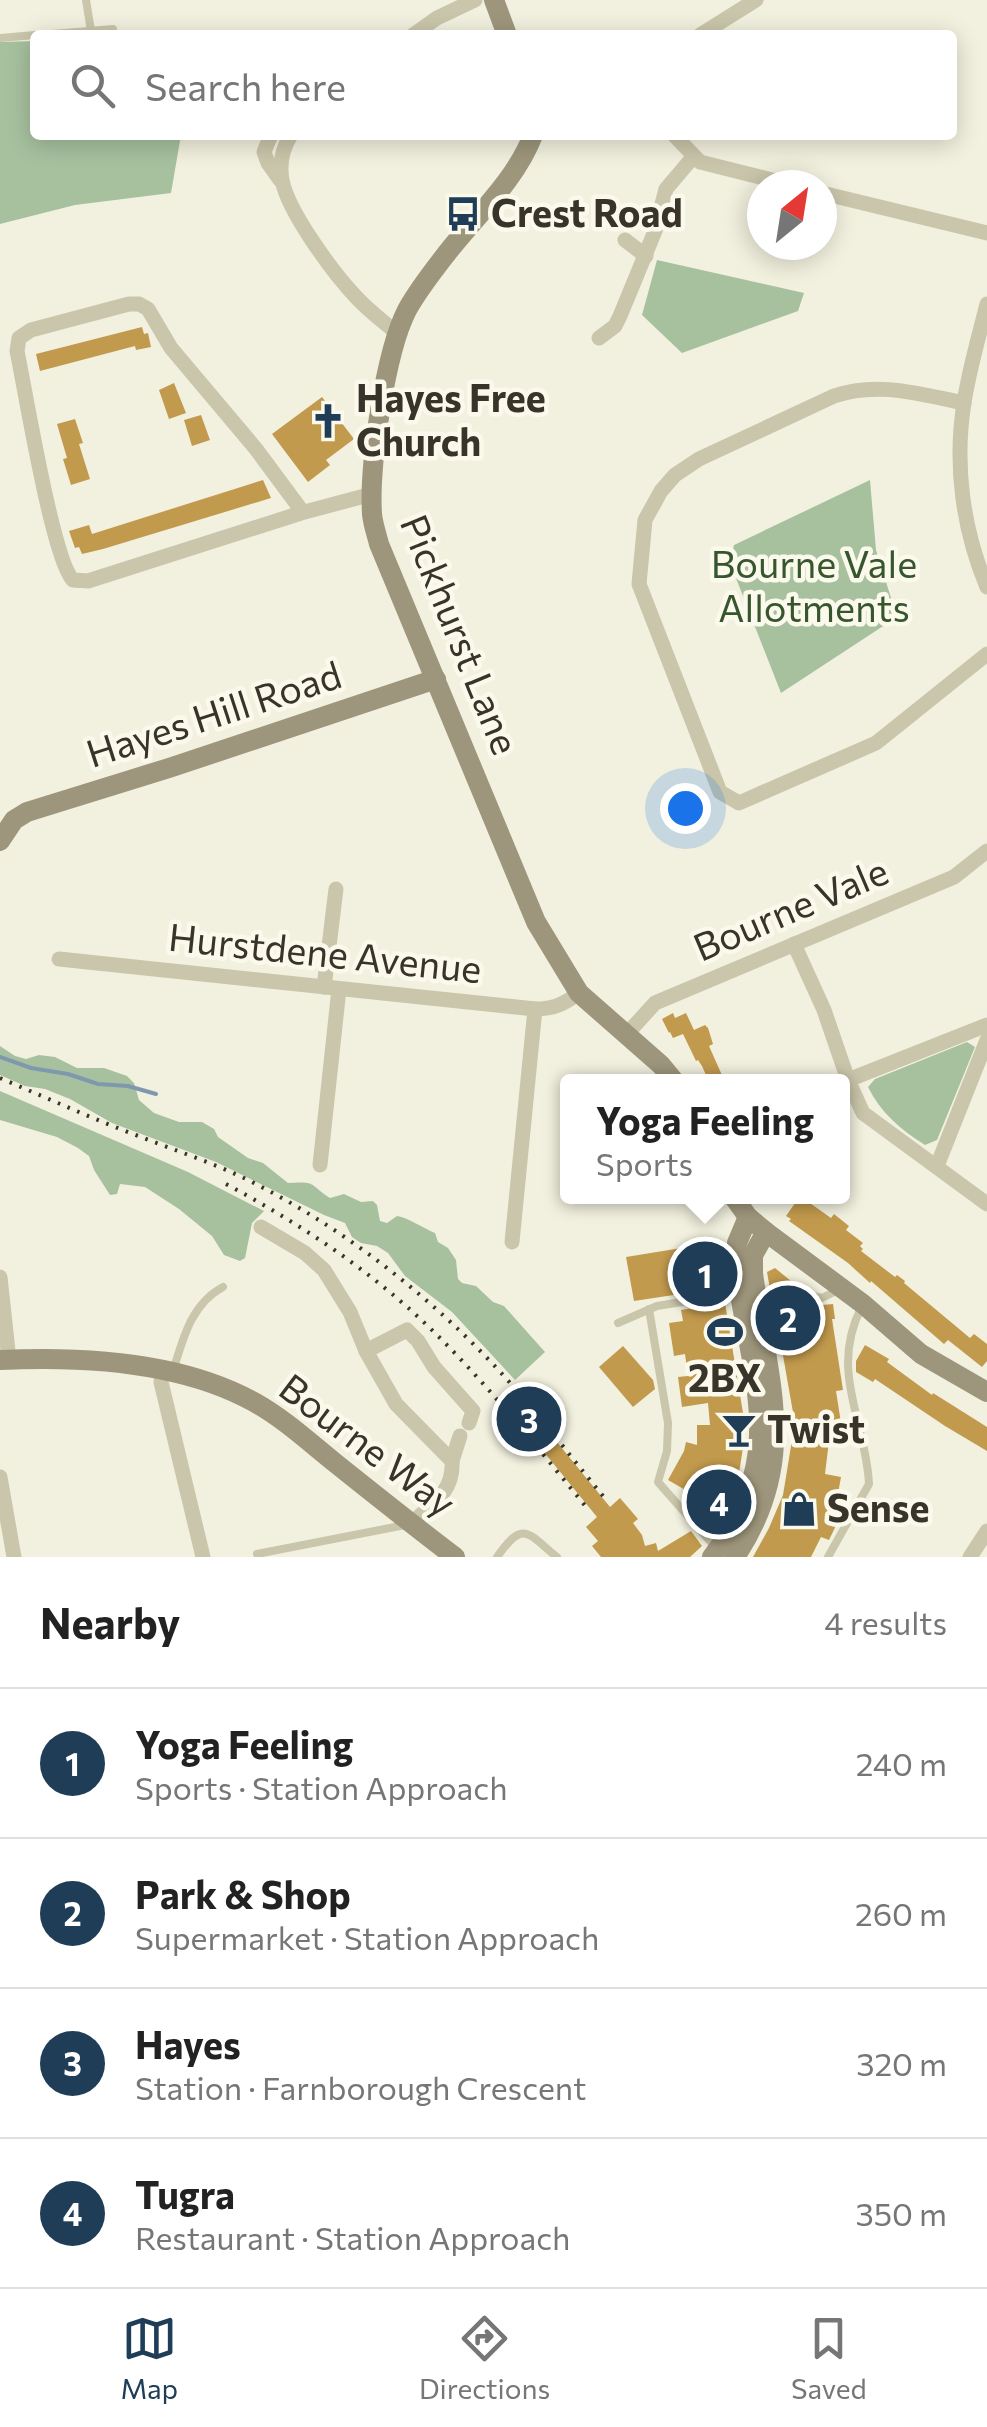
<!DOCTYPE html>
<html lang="en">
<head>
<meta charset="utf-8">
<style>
  :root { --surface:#fff; --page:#f2f2f2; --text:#222; --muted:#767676; --line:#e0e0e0; --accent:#203d58 }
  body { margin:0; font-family:Commissioner,sans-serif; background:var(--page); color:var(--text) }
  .compass { position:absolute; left:747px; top:170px; width:90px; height:90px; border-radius:50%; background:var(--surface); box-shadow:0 5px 25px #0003; rotate:30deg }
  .you { position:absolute; left:685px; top:808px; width:35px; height:35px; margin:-25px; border:8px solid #fff; border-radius:50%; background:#1a73e8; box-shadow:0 0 0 15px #1a73e833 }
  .badge { display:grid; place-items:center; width:65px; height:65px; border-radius:50%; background:var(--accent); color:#fff; font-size:32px; font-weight:700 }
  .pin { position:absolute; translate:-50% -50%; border:5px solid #fff; box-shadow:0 2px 10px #0006 }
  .popup { position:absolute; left:560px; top:1074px; width:290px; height:130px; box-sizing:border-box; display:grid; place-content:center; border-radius:10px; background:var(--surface); filter:drop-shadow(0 2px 8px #0005); font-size:32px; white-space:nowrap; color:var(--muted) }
  .popup b { font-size:38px; color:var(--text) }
  .popup::after { content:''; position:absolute; left:50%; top:100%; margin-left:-20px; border:20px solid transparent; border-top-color:var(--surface) }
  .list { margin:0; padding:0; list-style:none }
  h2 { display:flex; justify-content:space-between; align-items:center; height:130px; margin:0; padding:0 40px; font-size:42px }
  h2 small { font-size:32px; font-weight:400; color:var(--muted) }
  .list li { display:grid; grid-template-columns:65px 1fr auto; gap:30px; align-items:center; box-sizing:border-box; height:150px; padding:0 40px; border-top:2px solid var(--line) }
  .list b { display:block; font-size:38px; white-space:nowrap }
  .list p { margin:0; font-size:32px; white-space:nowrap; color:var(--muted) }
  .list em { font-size:32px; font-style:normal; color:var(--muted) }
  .icon { flex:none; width:55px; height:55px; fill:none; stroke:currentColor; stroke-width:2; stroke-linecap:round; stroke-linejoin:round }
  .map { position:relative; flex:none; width:987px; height:1557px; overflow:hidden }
  .search { position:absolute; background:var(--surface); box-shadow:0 5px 25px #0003; left:30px; right:30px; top:30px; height:110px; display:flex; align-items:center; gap:25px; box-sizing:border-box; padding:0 35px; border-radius:10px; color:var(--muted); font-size:38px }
  .sheet { height:730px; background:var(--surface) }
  nav { display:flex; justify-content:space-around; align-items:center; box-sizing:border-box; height:140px; border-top:2px solid var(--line); background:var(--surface); font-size:28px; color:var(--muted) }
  nav a { display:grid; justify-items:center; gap:5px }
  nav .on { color:var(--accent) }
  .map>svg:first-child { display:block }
</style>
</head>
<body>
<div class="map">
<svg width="987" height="1557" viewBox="0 0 987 1557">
  <rect width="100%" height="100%" fill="#f2f1df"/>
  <!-- green -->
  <g fill="#a7c19f">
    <polygon points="35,41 35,135 181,135 171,193 75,205 0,224 0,42"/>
    <polygon points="657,260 804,293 798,311 682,353 642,315"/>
    <polygon points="870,480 876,550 897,617 781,693 730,563 734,545"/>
    <path d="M967,1042L975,1047L937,1140L925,1145C901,1130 880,1112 868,1087L875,1079Z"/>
    <path d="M0,1046L15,1056L26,1059L39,1055L55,1057L77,1068H104L127,1076L134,1083L139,1100L154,1113L179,1122H202L214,1129L218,1137L248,1158L263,1163L288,1183C318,1181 308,1184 330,1198L344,1194L361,1202L373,1201L377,1205L380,1221L387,1223L397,1216C409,1218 423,1228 435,1233L438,1242L448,1248L456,1260L458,1279L462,1283L476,1286L493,1302L504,1306L545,1352L515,1380L452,1312L405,1276L388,1253L377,1246L361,1243L352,1237L345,1223L324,1215L216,1162L112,1123L70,1099L45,1089L25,1086L0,1075Z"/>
    <polygon points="0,1091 188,1172 264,1211 252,1223 245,1258 240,1261 224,1255 212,1236 179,1209 145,1187 120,1184 117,1194 110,1195 94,1170 89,1156 78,1148 57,1137 0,1120"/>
  </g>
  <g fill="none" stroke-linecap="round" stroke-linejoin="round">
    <!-- stream -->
    <polyline stroke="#7e98ae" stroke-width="4" points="0,1057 31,1068 68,1074 98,1084 128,1086 156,1094"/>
  </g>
  <!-- building -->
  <g fill="#c29a4d">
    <polygon points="142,327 144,334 148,333 151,347 136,350 135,346 40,371 36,354"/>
    <polygon points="174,383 186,413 169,419 159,390"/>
    <polygon points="322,397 354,439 326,460 330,465 308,482 272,434"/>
    <polygon points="201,415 210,440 192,446 184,420"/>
    <polygon points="75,419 83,443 79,444 90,479 71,485 63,459 67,458 57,424"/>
    <polygon points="263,480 271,498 103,549 82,554 79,547 75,548 69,531 89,525 92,534"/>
    <polygon points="673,1013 675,1018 686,1013 694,1030 705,1025 708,1028 713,1044 709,1046 725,1082 709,1082 702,1066 698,1060 696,1061 683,1034 673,1038 670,1032 669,1033 662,1019"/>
    <polygon points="800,1196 831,1218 834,1214 849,1226 846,1230 863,1243 860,1246 863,1249 861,1251 895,1277 897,1275 905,1281 904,1283 970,1338 974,1334 987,1344 987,1361 982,1367 948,1340 944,1344 871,1281 870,1283 848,1263 789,1221 791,1219 786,1216"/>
    <polygon points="712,1243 720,1288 634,1301 626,1257"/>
    <polygon points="775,1268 802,1290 771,1295 767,1272"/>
    <polygon points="725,1303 744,1419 744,1441 738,1480 726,1509 711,1531 688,1505 694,1495 668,1480 684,1451 686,1442 697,1445 697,1425 710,1425 708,1403 682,1407 678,1377 688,1376 685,1354 674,1356 669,1323 683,1321 681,1310"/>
    <polygon points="812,1304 822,1305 833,1304 835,1319 832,1319 843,1390 836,1391 844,1442 829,1441 825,1474 841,1477 835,1510 842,1513 829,1540 821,1537 811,1557 753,1557 769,1528 783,1495 792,1440 794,1418 775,1310"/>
    <polygon points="865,1345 889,1359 887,1362 932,1395 933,1393 987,1427 987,1451 945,1426 875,1379 873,1382 856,1372 856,1361"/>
    <polygon points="623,1346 653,1380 655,1389 633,1407 599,1367"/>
    <polygon points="534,1414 610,1507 620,1498 638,1519 633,1523 642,1535 645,1546 656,1543 658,1551 691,1531 702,1546 690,1557 601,1557 592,1546 598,1541 586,1527 597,1517 521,1424"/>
  </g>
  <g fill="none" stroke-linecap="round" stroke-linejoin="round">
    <!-- lane -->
    <g stroke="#cac6ab" stroke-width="8">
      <polyline points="86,0 91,31"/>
      <polyline points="40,35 113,29"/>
      <polyline points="0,38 35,35"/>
      <polyline points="758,1305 812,1296 822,1298 832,1293 835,1289"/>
      <polyline points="649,1309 668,1423 667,1451 658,1482 716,1548"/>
      <polyline points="618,1323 657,1306 738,1293"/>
      <path d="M173,1371C183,1339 191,1304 223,1287"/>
      <polyline points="257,1554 405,1525"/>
      <path d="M497,1557C524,1519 527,1533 557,1557"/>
      <path d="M828,1557L869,1484C866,1421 829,1372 861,1308"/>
    </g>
    <!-- street -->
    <g stroke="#cac6ab" stroke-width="15">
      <polyline points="413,35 437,18 475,0"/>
      <polyline points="700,35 756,0"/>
      <polyline points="271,135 264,152 268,163 280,180"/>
      <path d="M291,135C282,149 279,163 282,180C288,212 334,274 357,298C369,311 384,322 398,334"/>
      <polyline points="674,135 700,162 792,185"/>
      <polyline points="822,193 987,233"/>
      <polyline points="625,240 646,256"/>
      <path d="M987,304C979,336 969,370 964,403C954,465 963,530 987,587"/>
      <polyline points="599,338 615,326 620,316 655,231 666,189 694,156"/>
      <path d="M964,403C919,394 878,381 834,396L699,459L675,475L661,491L645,520L639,584L720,792L739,803L876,743L987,654"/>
      <path d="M301,513L299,507L256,449L171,348L148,309L139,304H129L31,330L19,338L17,351C25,389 53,561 73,580L88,581L301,513L372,494"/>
      <polyline points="794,944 824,1010 848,1080 863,1113 987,1204"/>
      <path d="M59,959L535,1009C554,1009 564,1004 579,993"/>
      <polyline points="324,987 336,889"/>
      <polyline points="626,1035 655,1003 954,877 987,851"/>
      <polyline points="848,1080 987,1025"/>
      <polyline points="320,1165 339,989"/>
      <polyline points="937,1166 987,1040"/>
      <path d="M261,1227L305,1253L324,1270L350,1312L366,1351L396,1404L452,1461C454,1492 432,1504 411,1524"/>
      <polyline points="512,1242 535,1009"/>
      <polyline points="0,1277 9,1360"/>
      <polyline points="366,1351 407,1330 418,1341 434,1367 473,1411 469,1423"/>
      <polyline points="162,1370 161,1382 203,1557"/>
      <polyline points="452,1461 460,1436"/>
      <polyline points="0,1477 14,1557"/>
      <polyline points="970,1557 987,1531"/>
    </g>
    <!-- secondary -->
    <g stroke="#9e967c" stroke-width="20">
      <polyline points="494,0 507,35"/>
      <path d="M533,135C516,180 476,216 447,253C433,271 418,290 407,310C385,353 369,466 372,514C373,525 377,535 379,544L536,922L579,993L661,1065L675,1082"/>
      <polyline points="0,841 14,820 27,812 169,768 436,679"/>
      <polyline points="733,1196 748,1217 766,1232 863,1304 921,1354 987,1392"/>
      <path d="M0,1360C83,1356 180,1361 254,1402C283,1418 308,1441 334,1462C374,1494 414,1526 455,1557"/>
      <path d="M712,1557C792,1455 749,1375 735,1261L737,1243L748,1217"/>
      <path d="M735,1557C801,1459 767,1379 753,1273V1255L766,1232"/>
    </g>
    <!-- rail -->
    <g stroke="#38342a" stroke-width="4" stroke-dasharray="2.5 8" stroke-linecap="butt">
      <path d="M0,1078C47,1098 93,1119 141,1137C179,1152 217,1164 254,1183C342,1228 422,1290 490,1361C531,1404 566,1451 603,1496"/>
      <path d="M226,1184C293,1220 358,1262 415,1314C479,1373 532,1441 587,1508"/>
    </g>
  </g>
  <!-- icons -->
  <defs>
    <symbol id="bus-bare" viewBox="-9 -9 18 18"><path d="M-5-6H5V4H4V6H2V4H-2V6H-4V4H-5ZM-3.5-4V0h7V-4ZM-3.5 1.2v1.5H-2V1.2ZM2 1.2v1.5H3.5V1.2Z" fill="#203d58" stroke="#faf9eb" stroke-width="2.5" paint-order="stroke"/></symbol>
    <symbol id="church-bare" viewBox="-9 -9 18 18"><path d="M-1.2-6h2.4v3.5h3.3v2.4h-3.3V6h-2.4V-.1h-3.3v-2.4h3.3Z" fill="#203d58" stroke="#faf9eb" stroke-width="2.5" paint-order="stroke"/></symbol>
    <symbol id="stadium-bare" viewBox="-9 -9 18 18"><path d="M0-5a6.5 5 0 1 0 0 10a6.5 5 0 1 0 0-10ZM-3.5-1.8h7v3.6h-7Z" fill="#203d58" stroke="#faf9eb" stroke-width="2.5" paint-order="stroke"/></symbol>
    <symbol id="bar-bare" viewBox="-9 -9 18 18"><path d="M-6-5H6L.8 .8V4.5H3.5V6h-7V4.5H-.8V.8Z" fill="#203d58" stroke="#faf9eb" stroke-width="2.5" paint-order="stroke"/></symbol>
    <symbol id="shop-bare" viewBox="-9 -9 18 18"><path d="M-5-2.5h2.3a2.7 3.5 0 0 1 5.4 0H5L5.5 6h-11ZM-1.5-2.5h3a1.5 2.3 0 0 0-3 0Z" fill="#203d58" stroke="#faf9eb" stroke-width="2.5" paint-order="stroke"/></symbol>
  </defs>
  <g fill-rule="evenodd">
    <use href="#bus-bare" x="438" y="189" width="50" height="50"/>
    <use href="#church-bare" x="303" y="396" width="50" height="50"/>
    <use href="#stadium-bare" x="700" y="1307" width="50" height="50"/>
    <use href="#bar-bare" x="714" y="1405" width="50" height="50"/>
    <use href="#shop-bare" x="774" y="1484" width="50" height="50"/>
  </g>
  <g text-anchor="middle" stroke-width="9" stroke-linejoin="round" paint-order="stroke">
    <!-- poi labels -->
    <g font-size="38" font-weight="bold" fill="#38342a" stroke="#faf9eb" text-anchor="start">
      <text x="491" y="227">Crest Road</text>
      <text x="356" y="412">Hayes Free<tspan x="356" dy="44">Church</tspan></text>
      <text x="725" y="1392" text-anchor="middle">2BX</text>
      <text x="767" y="1443">Twist</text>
      <text x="827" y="1522">Sense</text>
    </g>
    <!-- park labels -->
    <g font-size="38" fill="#37562e" stroke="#faf9eb">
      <text x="814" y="578">Bourne Vale<tspan x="814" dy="44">Allotments</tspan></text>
    </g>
    <!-- street labels -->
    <g font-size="38" fill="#38342a" stroke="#faf9eb">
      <text transform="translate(459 635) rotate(68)" y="13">Pickhurst Lane</text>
      <text transform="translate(214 715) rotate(-18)" y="13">Hayes Hill Road</text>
      <text transform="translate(791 910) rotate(-23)" y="13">Bourne Vale</text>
      <text transform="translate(325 954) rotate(6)" y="13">Hurstdene Avenue</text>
      <text transform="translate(367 1446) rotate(37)" y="13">Bourne Way</text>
    </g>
  </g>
</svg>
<svg class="compass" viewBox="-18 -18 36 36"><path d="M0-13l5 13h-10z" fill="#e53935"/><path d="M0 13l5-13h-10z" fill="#767676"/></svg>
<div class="you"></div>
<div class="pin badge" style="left:705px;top:1274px">1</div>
<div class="popup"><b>Yoga Feeling</b>Sports</div>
<div class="pin badge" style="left:788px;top:1318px">2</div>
<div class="pin badge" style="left:529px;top:1419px">3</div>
<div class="pin badge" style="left:719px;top:1502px">4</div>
<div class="search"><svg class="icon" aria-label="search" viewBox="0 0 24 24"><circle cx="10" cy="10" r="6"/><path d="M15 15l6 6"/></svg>Search here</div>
</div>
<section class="sheet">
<h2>Nearby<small>4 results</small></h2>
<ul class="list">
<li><span class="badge">1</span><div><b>Yoga Feeling</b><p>Sports · Station Approach</p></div><em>240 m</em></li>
<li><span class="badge">2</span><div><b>Park &amp; Shop</b><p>Supermarket · Station Approach</p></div><em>260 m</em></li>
<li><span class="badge">3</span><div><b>Hayes</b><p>Station · Farnborough Crescent</p></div><em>320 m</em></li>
<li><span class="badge">4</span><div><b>Tugra</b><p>Restaurant · Station Approach</p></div><em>350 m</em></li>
</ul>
</section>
<nav>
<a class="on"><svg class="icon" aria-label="map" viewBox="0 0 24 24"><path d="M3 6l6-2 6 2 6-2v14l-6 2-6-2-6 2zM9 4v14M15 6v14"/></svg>Map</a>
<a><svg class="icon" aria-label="directions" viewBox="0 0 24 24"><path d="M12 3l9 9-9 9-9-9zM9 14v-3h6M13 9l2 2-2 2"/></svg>Directions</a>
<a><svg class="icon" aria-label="saved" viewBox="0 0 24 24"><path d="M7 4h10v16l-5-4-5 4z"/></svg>Saved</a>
</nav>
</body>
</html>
